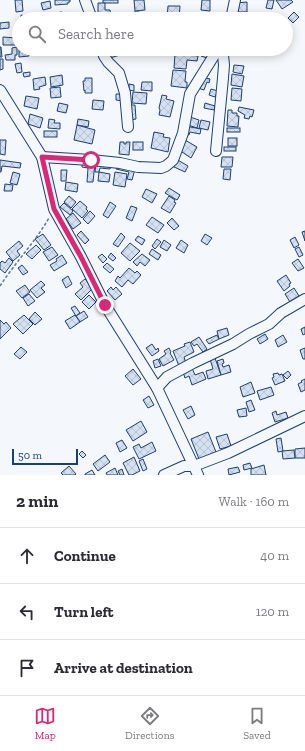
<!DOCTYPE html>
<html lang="en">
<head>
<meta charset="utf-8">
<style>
  :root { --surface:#fff; --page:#f2f2f3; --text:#2b2b33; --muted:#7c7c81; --line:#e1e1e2; --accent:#db2777 }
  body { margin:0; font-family:"Zilla Slab",serif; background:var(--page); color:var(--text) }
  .scale { position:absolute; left:12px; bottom:10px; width:66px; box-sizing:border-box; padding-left:4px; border:2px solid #1d3f73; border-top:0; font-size:11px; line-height:14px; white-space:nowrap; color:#1d3f73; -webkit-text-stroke:3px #f4f7fb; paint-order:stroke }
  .stop { position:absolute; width:12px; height:12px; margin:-9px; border:3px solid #db2777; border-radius:50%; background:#fff }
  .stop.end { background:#db2777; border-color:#fff; box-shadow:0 1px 4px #0008 }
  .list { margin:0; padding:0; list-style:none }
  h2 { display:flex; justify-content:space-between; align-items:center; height:52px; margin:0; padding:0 16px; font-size:17px }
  h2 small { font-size:13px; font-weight:400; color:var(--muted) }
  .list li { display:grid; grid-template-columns:26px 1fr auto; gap:12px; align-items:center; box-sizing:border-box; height:56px; padding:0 16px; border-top:1px solid var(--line) }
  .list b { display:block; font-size:15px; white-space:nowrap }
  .list em { font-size:13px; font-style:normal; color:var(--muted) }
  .icon { flex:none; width:22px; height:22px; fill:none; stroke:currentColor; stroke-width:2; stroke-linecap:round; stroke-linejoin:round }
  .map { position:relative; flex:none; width:305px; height:475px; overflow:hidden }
  .search { position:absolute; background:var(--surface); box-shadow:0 2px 10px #0003; left:12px; right:12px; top:12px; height:44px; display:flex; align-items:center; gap:10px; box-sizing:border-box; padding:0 14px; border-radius:22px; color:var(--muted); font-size:15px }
  .sheet { height:220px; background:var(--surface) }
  nav { display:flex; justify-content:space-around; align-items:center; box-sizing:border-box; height:56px; border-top:1px solid var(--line); background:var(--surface); font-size:11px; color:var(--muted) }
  nav a { display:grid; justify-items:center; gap:2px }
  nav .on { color:var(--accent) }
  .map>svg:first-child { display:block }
</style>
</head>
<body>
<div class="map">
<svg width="305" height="475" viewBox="0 0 305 475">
  <defs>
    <pattern id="building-cross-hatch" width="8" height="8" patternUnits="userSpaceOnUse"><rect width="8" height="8" fill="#d5e0f0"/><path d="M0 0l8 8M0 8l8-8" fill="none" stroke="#b6c1d1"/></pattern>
  </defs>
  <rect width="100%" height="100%" fill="#f4f7fb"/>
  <!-- building -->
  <g fill="url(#building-cross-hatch)" stroke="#1d3f73">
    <polygon points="15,0 22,0 23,11 16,12"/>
    <polygon points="55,0 70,0 70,2 68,2 68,4 55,5"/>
    <rect x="103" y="0" width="15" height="3"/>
    <polygon points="134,0 144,0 145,10 135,11"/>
    <polygon points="202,0 210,0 210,11 201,10"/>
    <polygon points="268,0 274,0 272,9 266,8"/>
    <polygon points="276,0 291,0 293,2 282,9"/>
    <polygon points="50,1 51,8 43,10 41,3"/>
    <polygon points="247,2 247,12 236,12 236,3"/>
    <polygon points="98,3 105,3 105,10 110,10 111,16 98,16"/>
    <polygon points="168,6 180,6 179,19 167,19"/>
    <polygon points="62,12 63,19 55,19 55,13"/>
    <polygon points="134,12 139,12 139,15 146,15 146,19 134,19"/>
    <polygon points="234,12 248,14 247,18 236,19"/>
    <polygon points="294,12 299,17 293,23 288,18"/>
    <polygon points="21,15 31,17 30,19 21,19"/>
    <polygon points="9,22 9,28 0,29 0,23"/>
    <polygon points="3,37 16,38 16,45 3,45"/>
    <polygon points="0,47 1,47 2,57 0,57"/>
    <polygon points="17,47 17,55 15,55 15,60 6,60 5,55 12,54 12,48"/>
    <polygon points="19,48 29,49 29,56 19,57"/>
    <polygon points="86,49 96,49 97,52 88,55"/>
    <polygon points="108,49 118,49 120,55 110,58"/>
    <polygon points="201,49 210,51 207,58 201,56 203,51 200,51"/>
    <polygon points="175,54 198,56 197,61 187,60 186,69 174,68"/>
    <polygon points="0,59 3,59 3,69 0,70"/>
    <polygon points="21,63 22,72 17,73 15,64"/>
    <polygon points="234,65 244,66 242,74 233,72"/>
    <polygon points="173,70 186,71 185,82 187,82 187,88 171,86"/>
    <polygon points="30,72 30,76 24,77 23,73"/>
    <polygon points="232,74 244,76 242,87 231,85"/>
    <polygon points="62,75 63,85 51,87 50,77"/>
    <polygon points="45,77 46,85 39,87 40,89 34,90 33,79"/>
    <polygon points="202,77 210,79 209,83 207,82 204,90 198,88"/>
    <polygon points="85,78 92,78 92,93 85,93 85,90 84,91 83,81 85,81"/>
    <polygon points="142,82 152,82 152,91 141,90"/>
    <polygon points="129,84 134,85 134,91 129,90"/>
    <polygon points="60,87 61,97 51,98 50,88"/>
    <polygon points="232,88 242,89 241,101 231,100"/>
    <polygon points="211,89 218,91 215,97 209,95"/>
    <polygon points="133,92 147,93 146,104 132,103"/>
    <polygon points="116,94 124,94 123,101 116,100"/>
    <polygon points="162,95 167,96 166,99 174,101 170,117 159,115 160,110 159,108"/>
    <polygon points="26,96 39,98 37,109 24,106"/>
    <polygon points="93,100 104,101 103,110 92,109"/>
    <polygon points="59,103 68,105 66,113 57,111"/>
    <polygon points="205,103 215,106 214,110 204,108"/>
    <polygon points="129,105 135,105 136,119 130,120"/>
    <polygon points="239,107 254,110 252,117 250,116 249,119 244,118 245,115 238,111"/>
    <polygon points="228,110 232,110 232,113 237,113 237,116 239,116 238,127 227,126"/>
    <polygon points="30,114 43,118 40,128 28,124"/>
    <polygon points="190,117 199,120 197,128 188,125"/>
    <polygon points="49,119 55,120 54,123 60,123 60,129 48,128"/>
    <polygon points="78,119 89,121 88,127 77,125"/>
    <polygon points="201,120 210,122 208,130 199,128"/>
    <polygon points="77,125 95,130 92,144 74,140"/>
    <polygon points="185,126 201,129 200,134 190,132 189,135 184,134"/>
    <rect x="227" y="128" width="13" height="4"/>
    <rect x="44" y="131" width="13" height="6"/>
    <polygon points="154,132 164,134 163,137 170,138 168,152 151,148"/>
    <rect x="228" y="138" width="9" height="8"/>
    <polygon points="0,140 6,140 5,155 0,154"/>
    <polygon points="185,140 197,147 191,158 179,150"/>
    <polygon points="120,142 124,142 124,144 126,144 126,142 130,142 129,155 119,154"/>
    <rect x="133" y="142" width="10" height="8"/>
    <rect x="224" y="147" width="12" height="4"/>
    <polygon points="222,157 233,157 232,167 221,167"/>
    <polygon points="176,159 188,166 185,172 172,166"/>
    <polygon points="0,160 21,163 20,168 2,166 1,172 0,172"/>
    <polygon points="82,162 95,163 93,182 87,182 88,168 82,167"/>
    <polygon points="96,163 111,165 110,169 100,168 99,172 95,172"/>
    <polygon points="117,165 135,169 132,180 127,179 129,172 116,169"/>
    <polygon points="224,169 231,169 230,180 223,179"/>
    <polygon points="61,170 67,170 66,181 61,181"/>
    <polygon points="13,172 20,174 17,185 10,183"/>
    <polygon points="99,172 110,174 109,182 98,181"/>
    <polygon points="115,172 127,174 125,187 113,185"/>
    <polygon points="66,182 78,184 77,192 65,190"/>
    <polygon points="5,184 13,185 12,191 4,191"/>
    <polygon points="169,188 180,195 177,200 165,193"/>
    <polygon points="146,189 157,194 152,203 142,197"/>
    <polygon points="69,196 76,202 71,208 64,202"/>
    <polygon points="169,196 175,200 174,202 176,203 170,213 161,208"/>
    <polygon points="80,201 87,207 86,209 88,211 82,218 72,209"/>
    <polygon points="110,202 116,206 108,218 103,215"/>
    <polygon points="64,203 73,211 70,215 60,207"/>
    <polygon points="131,206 137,208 132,221 126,218"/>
    <polygon points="90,211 95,216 88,224 83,219"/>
    <polygon points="73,213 81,223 73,229 66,219"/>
    <polygon points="152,217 164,225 158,233 146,225"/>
    <polygon points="172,218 179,226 174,230 167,223"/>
    <polygon points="81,231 89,240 85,244 77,235"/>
    <polygon points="305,231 305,241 302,232"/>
    <polygon points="121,233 125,237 118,247 113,244"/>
    <polygon points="43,234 51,245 44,250 35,239"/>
    <polygon points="205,234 212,238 207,245 201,241"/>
    <polygon points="138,236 145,240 142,245 135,240"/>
    <polygon points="295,237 299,245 294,248 290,240"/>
    <polygon points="157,239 161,242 155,249 152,246"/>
    <polygon points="164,240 171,245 167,251 160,247"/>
    <polygon points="181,240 188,245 184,253 176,248"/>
    <polygon points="19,241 23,246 17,251 20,255 13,261 6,252"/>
    <polygon points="130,243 140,251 130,261 121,253"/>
    <polygon points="36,245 41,250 32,259 26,254"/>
    <polygon points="52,247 58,255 49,261 43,252"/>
    <polygon points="299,247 303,255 299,257 295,249"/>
    <polygon points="152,249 161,255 158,260 149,254"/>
    <polygon points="111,253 116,258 113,261 108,257"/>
    <polygon points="102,254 107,259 103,263 98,257"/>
    <polygon points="142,254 150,260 145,266 140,262 137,266 133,262"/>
    <polygon points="62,255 67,263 54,271 50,265 57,261 56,259"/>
    <polygon points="9,258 13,262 5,273 0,269 0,263 2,261 5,263"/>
    <polygon points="298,259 304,268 298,271 292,263"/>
    <polygon points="107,263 114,269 110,273 103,267"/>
    <polygon points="22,265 28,272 23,275 18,268"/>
    <polygon points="129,268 135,273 137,271 141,275 133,284 128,280 122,287 115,281 118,276 120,278"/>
    <polygon points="286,275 291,283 289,284 290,286 284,291 277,281"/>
    <polygon points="68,276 72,284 66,288 62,280"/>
    <polygon points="85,279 93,288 81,300 75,294 83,287 80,283"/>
    <polygon points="41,281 45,285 41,288 45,292 37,298 30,290"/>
    <polygon points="25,285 30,292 22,298 16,291"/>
    <polygon points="111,287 113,290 116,287 122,294 115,300 107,291"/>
    <polygon points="294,288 299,296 290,302 285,294"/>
    <polygon points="29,294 35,301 28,306 23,298"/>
    <polygon points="89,295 96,302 89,309 82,302"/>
    <polygon points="75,306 80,313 76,316 71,308"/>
    <polygon points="84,311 88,317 80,322 76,316"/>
    <polygon points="35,312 42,319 35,325 29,319"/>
    <polygon points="24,315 33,324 23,334 13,324"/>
    <polygon points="75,315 80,322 70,329 65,321"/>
    <polygon points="0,320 4,324 6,322 11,328 0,339"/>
    <polygon points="305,327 305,334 303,335 301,329"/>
    <polygon points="227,328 229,335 219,339 217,331"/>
    <polygon points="265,334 268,339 260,344 257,339"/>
    <polygon points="217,335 219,339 209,344 206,340"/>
    <polygon points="283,335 287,342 278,347 275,340"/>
    <polygon points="199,337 207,349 203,352 197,344 194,346 191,342"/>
    <polygon points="190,342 194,352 184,357 186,363 179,366 173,351 185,346 184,344"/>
    <polygon points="152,344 156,350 158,348 159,351 152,356 146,348"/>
    <polygon points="21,347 27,352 20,359 14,354"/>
    <polygon points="169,348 171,352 170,353 174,360 163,366 159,359 166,354 164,351"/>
    <polygon points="305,348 305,359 303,359 300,350"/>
    <polygon points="215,358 221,375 208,379 206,371 213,369 210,359"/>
    <polygon points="158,359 161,366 155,368 153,361"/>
    <polygon points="223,359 224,363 222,364 223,367 229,365 231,372 221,375 217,361"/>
    <polygon points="192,368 195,375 203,372 206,379 192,385 189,376 185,378 183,372"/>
    <polygon points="133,369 141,379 133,385 125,376"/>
    <polygon points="288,371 291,375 287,379 283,375"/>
    <polygon points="278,373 279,375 282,374 285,381 275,385 272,378 274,377 273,374"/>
    <polygon points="305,379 305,390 301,392 298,384 302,382 301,381"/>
    <polygon points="251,382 255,393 243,397 240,387"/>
    <polygon points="271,387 274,395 260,400 257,391"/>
    <polygon points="149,396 154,405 148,408 143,400"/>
    <polygon points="251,400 255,410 249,412 246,402"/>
    <polygon points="191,406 195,415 188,419 183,410"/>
    <polygon points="246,408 247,416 239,417 237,410"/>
    <polygon points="276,411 277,415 286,412 288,418 275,422 272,413"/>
    <polygon points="141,421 147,432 133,441 126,430"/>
    <polygon points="208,432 216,452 199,459 191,439"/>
    <polygon points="227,434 231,446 220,449 216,437"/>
    <polygon points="281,438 283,451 278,452 276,439"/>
    <polygon points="122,440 127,448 120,452 116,443"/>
    <polygon points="152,442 156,451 139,459 133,447 139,444 141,448"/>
    <polygon points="305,448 305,458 295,458 295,449"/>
    <polygon points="294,450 295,458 283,459 282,451"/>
    <polygon points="82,451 86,455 83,458 79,454"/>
    <polygon points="105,455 110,462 98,471 93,464"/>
    <polygon points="134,457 140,471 132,475 129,475 123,463"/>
    <polygon points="143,459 147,469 143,471 139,461"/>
    <polygon points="250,463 252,468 244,470 243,465"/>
    <polygon points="264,465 266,475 251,475 251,469"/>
    <polygon points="69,466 76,474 75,475 63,475 61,473"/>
    <polygon points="238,467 240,472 229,475 228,469"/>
    <polygon points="115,468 118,475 107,475 106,473"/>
    <polygon points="122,469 124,475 120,475 118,471"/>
    <polygon points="92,470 95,475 85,475 85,474"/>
  </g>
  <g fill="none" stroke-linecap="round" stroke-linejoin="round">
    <defs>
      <g id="minor">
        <polyline points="85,0 92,19"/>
        <polyline points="231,19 235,0"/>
        <polyline points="102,49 104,56 108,62 119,73 125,93 128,127"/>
        <polyline points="0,90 42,157 54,209 81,257 105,305 157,388 198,475"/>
        <polyline points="216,151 223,78 224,65 223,55 226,49"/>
        <polyline points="42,157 91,160 120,163 138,167 161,168 166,166 173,160 183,133 190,94 218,49"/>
        <polyline points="157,388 167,377 193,363 233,344 249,334 269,324 281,313 305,299"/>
        <polyline points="164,475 184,466 194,466 228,453 305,416"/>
      </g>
    </defs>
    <!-- minor casing -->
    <use href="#minor" stroke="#1d3f73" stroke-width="12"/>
    <!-- path -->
    <path stroke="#5e769c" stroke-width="1.5" stroke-dasharray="3 2" stroke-linecap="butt" d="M0,286C15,263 35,242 49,218"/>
    <!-- minor -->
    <use href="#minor" stroke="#f4f7fb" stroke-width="10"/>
  </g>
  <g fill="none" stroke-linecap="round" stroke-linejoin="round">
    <!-- route -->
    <polyline stroke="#db2777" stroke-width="5" points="91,160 42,157 54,209 81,257 105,305"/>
  </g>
</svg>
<div class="scale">50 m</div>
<div class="stop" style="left:91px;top:160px"></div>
<div class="stop end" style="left:105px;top:305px"></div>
<div class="search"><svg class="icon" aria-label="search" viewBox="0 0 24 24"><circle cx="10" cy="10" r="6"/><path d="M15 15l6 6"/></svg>Search here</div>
</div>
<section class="sheet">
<h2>2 min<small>Walk · 160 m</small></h2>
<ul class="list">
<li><svg class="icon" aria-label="ahead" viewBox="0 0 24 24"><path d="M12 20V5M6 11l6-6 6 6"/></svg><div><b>Continue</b></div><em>40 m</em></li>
<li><svg class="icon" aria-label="left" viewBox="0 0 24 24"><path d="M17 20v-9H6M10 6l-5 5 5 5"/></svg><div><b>Turn left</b></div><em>120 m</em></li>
<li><svg class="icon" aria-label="arrive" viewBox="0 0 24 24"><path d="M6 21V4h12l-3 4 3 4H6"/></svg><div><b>Arrive at destination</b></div></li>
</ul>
</section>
<nav>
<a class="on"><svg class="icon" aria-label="map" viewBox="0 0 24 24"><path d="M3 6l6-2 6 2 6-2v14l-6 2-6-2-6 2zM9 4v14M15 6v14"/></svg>Map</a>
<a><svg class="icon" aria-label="directions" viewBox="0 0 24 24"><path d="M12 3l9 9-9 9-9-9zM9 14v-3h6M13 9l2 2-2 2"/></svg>Directions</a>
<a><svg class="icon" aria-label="saved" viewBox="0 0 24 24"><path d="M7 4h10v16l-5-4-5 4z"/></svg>Saved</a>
</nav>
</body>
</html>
